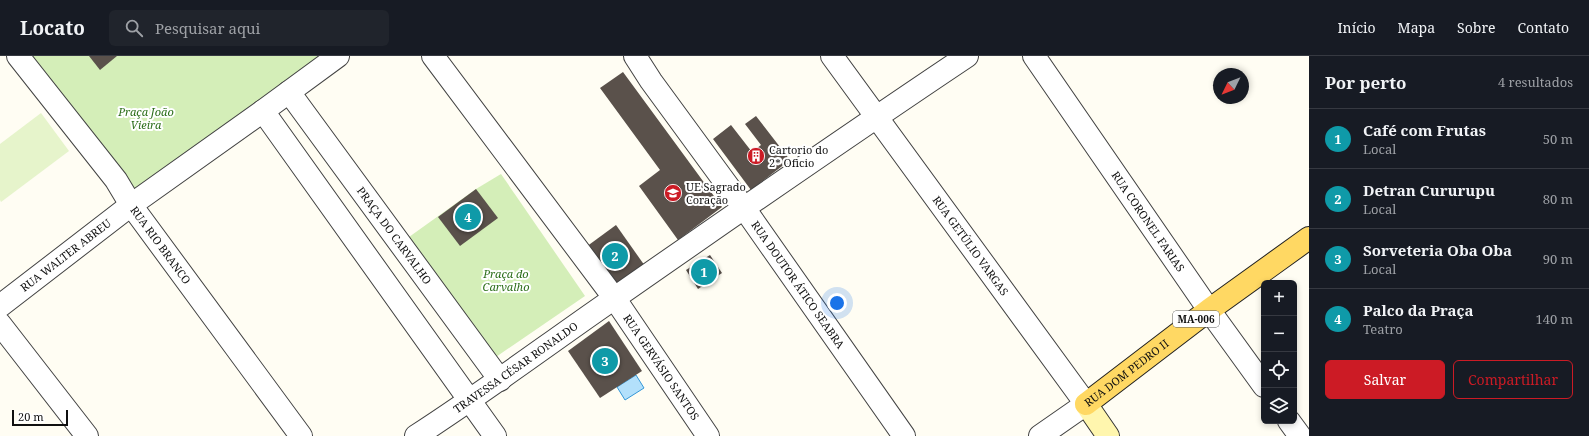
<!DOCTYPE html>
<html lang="pt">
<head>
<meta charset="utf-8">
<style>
  :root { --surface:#171b24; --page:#20242c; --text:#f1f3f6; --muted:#9ea1a6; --line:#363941; --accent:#cc1b25 }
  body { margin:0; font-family:"Noto Serif",serif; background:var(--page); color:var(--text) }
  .controls { position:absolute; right:12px; bottom:12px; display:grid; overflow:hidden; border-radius:6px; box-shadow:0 2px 6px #0003 }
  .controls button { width:36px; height:36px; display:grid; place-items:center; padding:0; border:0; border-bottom:1px solid var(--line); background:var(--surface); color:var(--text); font:20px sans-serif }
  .compass { position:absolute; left:1213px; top:12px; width:36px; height:36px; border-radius:50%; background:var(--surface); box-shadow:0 2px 6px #0003; rotate:227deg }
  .scale { position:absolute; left:12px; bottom:10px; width:56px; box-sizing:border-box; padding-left:4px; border:2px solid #101010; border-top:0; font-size:11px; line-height:14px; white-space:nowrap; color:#101010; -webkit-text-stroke:3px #fff; paint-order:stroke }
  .you { position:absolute; left:837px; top:247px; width:14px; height:14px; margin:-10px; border:3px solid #fff; border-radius:50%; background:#1a73e8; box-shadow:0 0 0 6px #1a73e833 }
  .badge { display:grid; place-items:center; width:26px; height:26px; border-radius:50%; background:var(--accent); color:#fff; font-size:13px; font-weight:700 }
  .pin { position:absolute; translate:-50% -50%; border:2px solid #fff; box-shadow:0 1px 4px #0006 }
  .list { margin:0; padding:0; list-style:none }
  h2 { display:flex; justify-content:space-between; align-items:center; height:52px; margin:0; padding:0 16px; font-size:17px }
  h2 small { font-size:13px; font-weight:400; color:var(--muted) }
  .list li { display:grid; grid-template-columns:26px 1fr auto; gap:12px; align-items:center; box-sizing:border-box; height:60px; padding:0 16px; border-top:1px solid var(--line) }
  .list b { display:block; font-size:15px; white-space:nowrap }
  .list p { margin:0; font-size:13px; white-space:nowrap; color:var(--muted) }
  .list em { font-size:13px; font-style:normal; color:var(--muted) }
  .actions { display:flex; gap:8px; padding:12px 16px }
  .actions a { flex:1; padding:9px 0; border:1px solid var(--accent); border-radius:6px; text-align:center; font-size:14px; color:var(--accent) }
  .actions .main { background:var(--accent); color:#fff }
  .icon { flex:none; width:22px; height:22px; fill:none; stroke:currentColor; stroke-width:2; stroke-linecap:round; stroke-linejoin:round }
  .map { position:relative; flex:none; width:1309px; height:380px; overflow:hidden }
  header { display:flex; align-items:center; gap:24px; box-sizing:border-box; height:56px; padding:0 20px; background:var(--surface); border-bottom:1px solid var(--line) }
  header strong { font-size:19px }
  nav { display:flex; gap:22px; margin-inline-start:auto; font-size:14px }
  .search { width:280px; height:36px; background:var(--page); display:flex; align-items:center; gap:10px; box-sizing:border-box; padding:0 14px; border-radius:6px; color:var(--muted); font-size:15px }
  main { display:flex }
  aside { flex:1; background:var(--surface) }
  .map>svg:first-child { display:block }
</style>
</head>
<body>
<header>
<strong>Locato</strong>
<div class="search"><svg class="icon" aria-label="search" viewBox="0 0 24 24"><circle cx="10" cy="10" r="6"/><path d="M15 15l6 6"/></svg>Pesquisar aqui</div>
<nav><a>Início</a><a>Mapa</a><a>Sobre</a><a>Contato</a></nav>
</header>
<main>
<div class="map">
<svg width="1309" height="380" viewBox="0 0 1309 380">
  <rect width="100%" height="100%" fill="#fffdf3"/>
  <!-- green -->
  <g fill="#d4eeb8">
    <polygon points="18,0 338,0 131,149"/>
    <polygon points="501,118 585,240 493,303 409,181 476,133"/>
  </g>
  <!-- pitch -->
  <polygon fill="#e6f4cb" points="41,57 69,95 1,146 0,144 0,88"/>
  <!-- water -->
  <polygon fill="#b3e0fb" stroke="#3497d8" points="636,319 644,332 625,344 617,331"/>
  <!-- building -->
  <g fill="#5a514b">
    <polygon points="89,0 117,0 100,14"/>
    <polygon points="623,16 722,151 678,184 639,130 660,114 600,32"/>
    <polygon points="756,60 790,104 751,134 713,83 731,69 752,96 761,89 745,68"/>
    <polygon points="476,133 498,162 460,190 438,161"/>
    <polygon points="616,169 645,210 614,232 586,191"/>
    <polygon points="710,199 722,217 698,233 686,214"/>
    <polygon points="609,265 642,315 600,342 568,295"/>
  </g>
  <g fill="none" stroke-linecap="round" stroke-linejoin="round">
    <defs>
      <g id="minor">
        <path id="s1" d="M18,0L116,124L131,149L301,380"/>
        <path id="s2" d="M433,0L615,243L708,380"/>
        <path id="s3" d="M635,0L651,25L744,152L904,380"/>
        <path id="s4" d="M832,0L1086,348"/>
        <path id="s5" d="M1034,0L1209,254L1264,330"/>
        <path id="s6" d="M289,36L500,324"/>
        <polyline points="263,55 495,380"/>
        <path id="s7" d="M0,250L131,149L263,55L338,0"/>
        <polyline points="0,268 87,380"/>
        <polyline points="1289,365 1300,380"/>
        <path id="s8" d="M416,380C478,340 536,297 596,255C719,169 843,83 967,0"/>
      </g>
      <polyline id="tertiary" points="1040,380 1086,348"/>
      <polyline id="secondary" points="1086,348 1108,380"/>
      <g id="primary">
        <path id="s9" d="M1086,348L1209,254L1309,182"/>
      </g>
    </defs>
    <!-- minor casing -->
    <use href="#minor" stroke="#434343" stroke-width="24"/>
    <!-- tertiary casing -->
    <use href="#tertiary" stroke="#434343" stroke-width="24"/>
    <!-- secondary casing -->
    <use href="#secondary" stroke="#323232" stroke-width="24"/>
    <!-- primary casing -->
    <use href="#primary" stroke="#212121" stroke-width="24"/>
    <!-- minor -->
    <use href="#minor" stroke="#fff" stroke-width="22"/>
    <!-- tertiary -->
    <use href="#tertiary" stroke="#fff" stroke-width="22"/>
    <!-- secondary -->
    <use href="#secondary" stroke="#fff6ae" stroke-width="22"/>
    <!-- primary -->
    <use href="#primary" stroke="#ffd863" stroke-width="22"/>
  </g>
  <!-- icons -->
  <defs>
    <symbol id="building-disc" viewBox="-11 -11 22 22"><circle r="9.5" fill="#cc1b25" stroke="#fff"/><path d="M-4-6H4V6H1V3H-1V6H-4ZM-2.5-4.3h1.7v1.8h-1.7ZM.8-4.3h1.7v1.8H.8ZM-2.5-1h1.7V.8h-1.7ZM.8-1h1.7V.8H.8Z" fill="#fff"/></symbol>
    <symbol id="school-disc" viewBox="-11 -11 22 22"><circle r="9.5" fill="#cc1b25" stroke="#fff"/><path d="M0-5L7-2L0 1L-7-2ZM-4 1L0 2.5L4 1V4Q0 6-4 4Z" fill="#fff"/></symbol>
  </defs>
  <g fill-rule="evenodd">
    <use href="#building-disc" x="746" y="90" width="20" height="20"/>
    <use href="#school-disc" x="663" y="127" width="20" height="20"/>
  </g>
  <g text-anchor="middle" stroke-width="4" stroke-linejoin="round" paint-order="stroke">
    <!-- shield labels -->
    <rect fill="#fff" stroke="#585858" stroke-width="1" x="1173" y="255" width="46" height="16" rx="3"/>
    <g font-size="10" font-weight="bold" fill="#101010">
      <text x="1196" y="267">MA-006</text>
    </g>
    <!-- park labels -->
    <g font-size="11" font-style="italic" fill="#2c6e1a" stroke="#fff">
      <text x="146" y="60">Praça João<tspan x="146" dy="13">Vieira</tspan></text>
      <text x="506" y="222">Praça do<tspan x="506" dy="13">Carvalho</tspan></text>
    </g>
    <!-- poi labels -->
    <g font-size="11" fill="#101010" stroke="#fff" text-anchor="start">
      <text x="769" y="98">Cartorio do<tspan x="769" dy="13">2* Oficio</tspan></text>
      <text x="686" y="135">UE Sagrado<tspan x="686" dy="13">Coração</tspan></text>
    </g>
    <!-- street labels -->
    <g font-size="11" fill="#101010" stroke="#fff">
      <text dy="4" stroke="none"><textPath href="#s5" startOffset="201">RUA CORONEL FARIAS</textPath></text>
      <text dy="4" stroke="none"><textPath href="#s6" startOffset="178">PRAÇA DO CARVALHO</textPath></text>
      <text dy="4" stroke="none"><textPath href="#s1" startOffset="237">RUA RIO BRANCO</textPath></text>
      <text dy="4" stroke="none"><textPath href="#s4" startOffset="235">RUA GETÚLIO VARGAS</textPath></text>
      <text dy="4" stroke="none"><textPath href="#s7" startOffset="83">RUA WALTER ABREU</textPath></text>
      <text dy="4" stroke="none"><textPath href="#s3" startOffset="281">RUA DOUTOR ÁTICO SEABRA</textPath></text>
      <text dy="4" stroke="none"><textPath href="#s2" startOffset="386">RUA GERVÁSIO SANTOS</textPath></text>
      <text dy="4" stroke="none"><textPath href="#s8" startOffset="121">TRAVESSA CÉSAR RONALDO</textPath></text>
      <text dy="4" stroke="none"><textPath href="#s9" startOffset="51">RUA DOM PEDRO II</textPath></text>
    </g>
  </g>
</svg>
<div class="controls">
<button>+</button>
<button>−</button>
<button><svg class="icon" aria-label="locate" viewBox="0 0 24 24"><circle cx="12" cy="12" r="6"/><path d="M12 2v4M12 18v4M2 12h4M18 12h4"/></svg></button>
<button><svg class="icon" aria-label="layers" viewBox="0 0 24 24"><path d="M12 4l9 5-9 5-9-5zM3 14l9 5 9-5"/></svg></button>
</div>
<svg class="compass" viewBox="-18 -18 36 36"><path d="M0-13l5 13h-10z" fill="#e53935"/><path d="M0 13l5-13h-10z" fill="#9ea1a6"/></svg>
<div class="scale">20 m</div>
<div class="you"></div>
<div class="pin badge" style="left:704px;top:216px;background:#0f9aa8">1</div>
<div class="pin badge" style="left:615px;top:200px;background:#0f9aa8">2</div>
<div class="pin badge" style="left:605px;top:305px;background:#0f9aa8">3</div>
<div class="pin badge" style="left:468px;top:161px;background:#0f9aa8">4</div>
</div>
<aside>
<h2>Por perto<small>4 resultados</small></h2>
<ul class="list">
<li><span class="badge" style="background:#0f9aa8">1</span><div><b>Café com Frutas</b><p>Local</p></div><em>50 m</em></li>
<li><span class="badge" style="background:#0f9aa8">2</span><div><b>Detran Cururupu</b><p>Local</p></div><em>80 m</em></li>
<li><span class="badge" style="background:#0f9aa8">3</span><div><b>Sorveteria Oba Oba</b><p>Local</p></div><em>90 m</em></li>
<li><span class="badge" style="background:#0f9aa8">4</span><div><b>Palco da Praça</b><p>Teatro</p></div><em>140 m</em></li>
</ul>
<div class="actions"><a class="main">Salvar</a><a>Compartilhar</a></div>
</aside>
</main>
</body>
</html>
